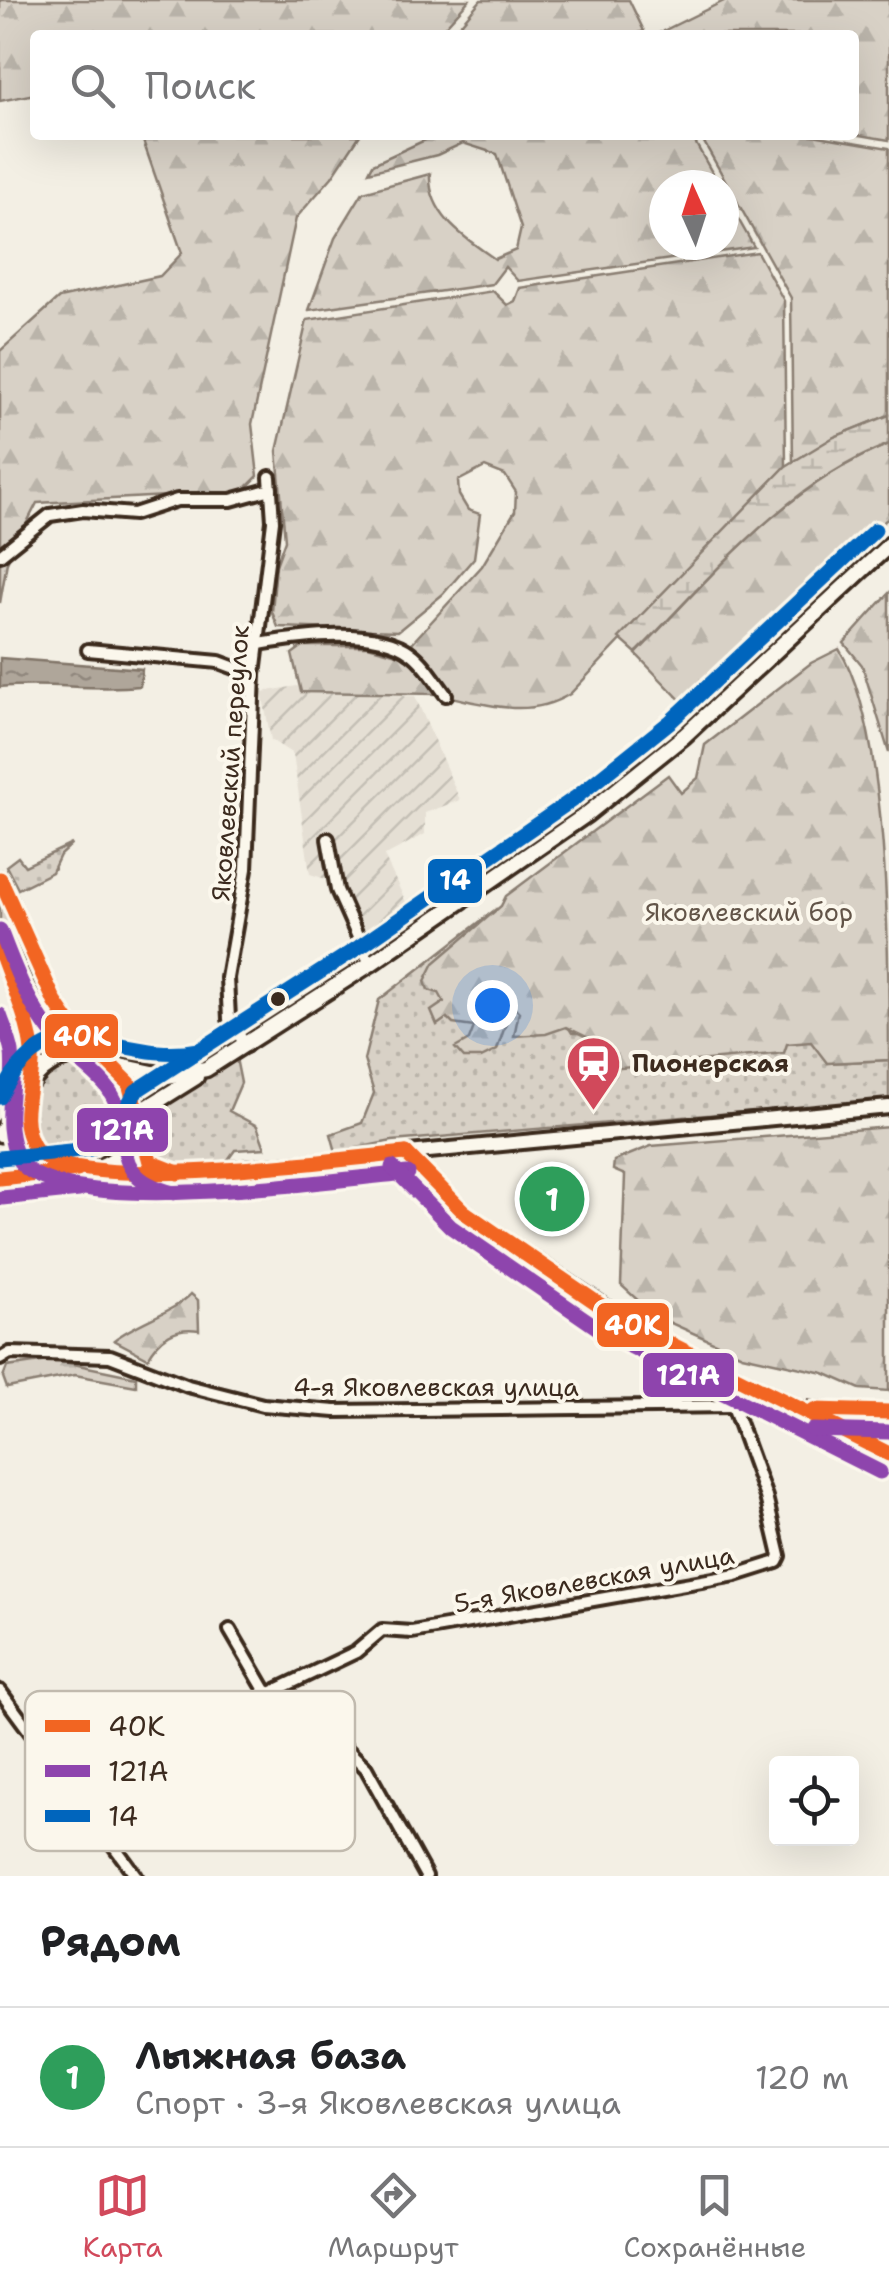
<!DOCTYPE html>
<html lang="ru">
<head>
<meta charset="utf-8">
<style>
  :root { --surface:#fff; --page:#f6f6f6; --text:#202124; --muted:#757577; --line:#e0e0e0; --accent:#d1495b }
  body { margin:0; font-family:"Shantell Sans",sans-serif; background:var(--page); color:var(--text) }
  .controls { position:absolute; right:30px; bottom:30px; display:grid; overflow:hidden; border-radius:10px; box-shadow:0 10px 40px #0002 }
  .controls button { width:90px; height:90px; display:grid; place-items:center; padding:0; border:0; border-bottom:2px solid var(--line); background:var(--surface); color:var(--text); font:50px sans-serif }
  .compass { position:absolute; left:649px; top:170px; width:90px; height:90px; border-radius:50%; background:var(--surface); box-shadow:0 10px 40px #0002; rotate:357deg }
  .you { position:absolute; left:492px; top:1005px; width:35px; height:35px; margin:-25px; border:8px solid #fff; border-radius:50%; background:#1a73e8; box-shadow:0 0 0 15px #1a73e833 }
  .badge { display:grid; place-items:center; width:65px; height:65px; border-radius:50%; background:var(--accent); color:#fff; font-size:32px; font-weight:700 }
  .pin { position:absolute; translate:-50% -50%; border:5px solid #fff; box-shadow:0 2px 10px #0006 }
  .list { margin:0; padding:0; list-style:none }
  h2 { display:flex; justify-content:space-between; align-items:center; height:130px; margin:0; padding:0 40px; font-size:42px }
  h2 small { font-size:32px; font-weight:400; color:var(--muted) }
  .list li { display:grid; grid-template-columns:65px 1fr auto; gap:30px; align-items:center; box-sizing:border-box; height:140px; padding:0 40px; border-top:2px solid var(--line) }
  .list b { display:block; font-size:38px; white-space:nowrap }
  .list p { margin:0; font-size:32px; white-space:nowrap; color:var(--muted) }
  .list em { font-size:32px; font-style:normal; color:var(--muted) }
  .icon { flex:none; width:55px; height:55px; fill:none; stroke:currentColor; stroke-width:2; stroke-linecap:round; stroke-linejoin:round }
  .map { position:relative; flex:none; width:889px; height:1876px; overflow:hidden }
  .search { position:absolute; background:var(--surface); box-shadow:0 10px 40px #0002; left:30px; right:30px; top:30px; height:110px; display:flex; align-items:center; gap:25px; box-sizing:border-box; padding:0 35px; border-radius:10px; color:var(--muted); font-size:38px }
  .sheet { height:270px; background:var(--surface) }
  nav { display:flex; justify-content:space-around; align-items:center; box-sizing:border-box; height:140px; border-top:2px solid var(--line); background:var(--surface); font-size:28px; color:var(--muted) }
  nav a { display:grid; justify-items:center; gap:5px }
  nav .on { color:var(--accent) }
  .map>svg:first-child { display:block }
</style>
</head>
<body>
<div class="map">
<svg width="889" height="1876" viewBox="0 0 889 1876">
  <defs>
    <pattern id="industrial-furrows" width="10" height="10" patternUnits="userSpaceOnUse" patternTransform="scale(2.5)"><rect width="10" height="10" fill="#e5dfd4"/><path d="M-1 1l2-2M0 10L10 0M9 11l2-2" fill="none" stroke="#c5c0b6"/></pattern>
    <pattern id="green-dots" width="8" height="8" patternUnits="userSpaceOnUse" patternTransform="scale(2.5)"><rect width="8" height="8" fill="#d8d1c6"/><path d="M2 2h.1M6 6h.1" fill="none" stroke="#bab4aa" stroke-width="1.8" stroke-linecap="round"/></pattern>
    <pattern id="forest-firs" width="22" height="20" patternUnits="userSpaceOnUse" patternTransform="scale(2.5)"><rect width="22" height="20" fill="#d8d1c6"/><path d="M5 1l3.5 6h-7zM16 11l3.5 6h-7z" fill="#bab4aa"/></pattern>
    <pattern id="wetland-marsh" width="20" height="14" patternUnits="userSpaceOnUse" patternTransform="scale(2.5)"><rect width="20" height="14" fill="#d8d1c6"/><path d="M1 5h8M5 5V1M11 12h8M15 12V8" fill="none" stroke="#bab4aa"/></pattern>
    <pattern id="water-ripples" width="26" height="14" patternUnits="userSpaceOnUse" patternTransform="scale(2.5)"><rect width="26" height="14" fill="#afa69a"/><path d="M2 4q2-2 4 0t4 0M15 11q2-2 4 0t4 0" fill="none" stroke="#90877d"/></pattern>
  </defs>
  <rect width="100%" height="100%" fill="#f3efe4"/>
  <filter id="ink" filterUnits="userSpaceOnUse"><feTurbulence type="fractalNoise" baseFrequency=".01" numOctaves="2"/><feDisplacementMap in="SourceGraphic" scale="20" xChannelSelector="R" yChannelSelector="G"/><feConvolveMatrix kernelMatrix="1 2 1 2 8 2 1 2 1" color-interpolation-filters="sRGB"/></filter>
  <g filter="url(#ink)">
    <!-- industrial -->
    <polygon fill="url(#industrial-furrows)" points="297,686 301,692 415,696 460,800 425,813 425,834 384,856 407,904 353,940 326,879 310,874 293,754 271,740 262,692"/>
    <!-- green -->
    <g fill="url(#green-dots)" stroke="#8a7e72" stroke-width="2.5">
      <polygon points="72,844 60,855 52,872 18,889 6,866 18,857 25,866"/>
      <polygon points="0,893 75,1041 40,1052 0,932"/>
      <polygon points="496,909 572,1033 813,1033 827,1063 889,1060 889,1100 392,1141 336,1152 331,1134 362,1123 374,1093 364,1060 379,1000"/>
      <path d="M236,1058L241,1083L229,1111L257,1126L265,1148L235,1150L227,1161C192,1165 134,1175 149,1116Z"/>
      <circle cx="80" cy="1113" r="48"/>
    </g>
    <!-- forest -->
    <g fill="url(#forest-firs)" stroke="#8a7e72" stroke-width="2.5">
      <polygon points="0,0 469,0 437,35 35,35 35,94 0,101"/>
      <polygon points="481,0 629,0 644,31 634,35 451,35"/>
      <polygon points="726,0 889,0 889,140 854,134 854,35 655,35"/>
      <polygon points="141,135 360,135 332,177 296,218 252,424 258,476 242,492 37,503 7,562 0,603 0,351 59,298 160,276 182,253"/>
      <path d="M436,135H691L719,185H664V245H724V194L754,247L518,281L505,267L492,284L309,310L335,238L363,192L430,174C428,215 465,238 495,259L516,250L521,228L497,154L463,143L437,155L369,172L373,164Z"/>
      <polygon points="700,135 813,135 889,148 889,415 834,437 793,463 791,298"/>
      <path d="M757,252L784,301L786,466L570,694C531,718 493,706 451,697L412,643L482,566L515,511L516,492L505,475L485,467L458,481L459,495L468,510L480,514L474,558L443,594L398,631L278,627L272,612L276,565L285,540L277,451L307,320L493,291L507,305L515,301L520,288Z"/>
      <path d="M889,444V517L691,711L636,654C712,576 785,485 889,444Z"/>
      <polygon points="889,593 889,753 862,665 844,643"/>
      <polygon points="303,646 368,646 408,657 438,694 301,692 292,654"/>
      <path d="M839,649C889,728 889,954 889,1060L827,1063L811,1042L787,1044L784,1053L611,1069L610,1048L566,1027L546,1034L514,1036L519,1012L512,1005L497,1050L481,1058H464L455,1048L469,1040L474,1027L453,1024L447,1018L437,1025L431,1011L444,1002L439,993L428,990L425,981L434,963L501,906L506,896L668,775L681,793L698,778L705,745L811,663Z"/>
      <polygon points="889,1127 889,1391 860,1389 824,1373 742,1355 655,1316 621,1285 625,1175 613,1170 614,1161 651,1146"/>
      <path d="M191,1294L198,1300L199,1330C175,1326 160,1337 148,1358L114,1340C137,1322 174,1312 191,1294Z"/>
      <polygon points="54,1360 136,1377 136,1386 75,1375 7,1388 3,1377 7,1367"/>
    </g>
    <!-- wetland -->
    <path fill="url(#wetland-marsh)" stroke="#8a7e72" stroke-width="2.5" d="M889,415V444C785,485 712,576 636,653L619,638L786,466L834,437Z"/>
    <!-- water -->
    <path fill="url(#water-ripples)" stroke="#817468" stroke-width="2.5" d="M0,658L142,669L140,686C93,691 47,682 0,687Z"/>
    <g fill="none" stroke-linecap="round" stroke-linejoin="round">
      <defs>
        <g id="minor">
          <polyline points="0,555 50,515 83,510 134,514 177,500 231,500 271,489"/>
          <path d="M259,644C300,637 376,626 411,653C425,663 436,682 446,695"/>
          <polyline points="88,650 219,662 254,675"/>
          <polyline points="328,839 337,890 370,964"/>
          <polyline points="246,1046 229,1019 227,978 246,869 254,675 273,521 270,477"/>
          <polyline points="0,1359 10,1353 110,1356 188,1386 263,1405 335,1411 733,1406 756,1387"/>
          <polyline points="800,1410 889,1454"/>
          <polyline points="230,1630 265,1690 330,1733 366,1768 426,1876"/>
          <polyline points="0,1691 136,1876"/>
          <polyline points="270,1693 356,1652 382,1630 412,1632 736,1575 777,1562 780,1556 766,1497 733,1406"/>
        </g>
        <g id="tertiary">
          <polyline points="136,1126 144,1154 165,1172"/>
          <polyline points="406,1153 464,1212 638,1329 799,1409 889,1412"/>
          <polyline points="90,1171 178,1173 293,1164 889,1107"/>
        </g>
        <g id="secondary">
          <path d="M0,879C20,920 34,965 57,1005C67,1022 80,1039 95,1053C122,1079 161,1102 126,1147C115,1162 98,1170 80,1170C67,1170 54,1166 44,1158C6,1127 36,1090 32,1051C28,1017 12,981 0,949"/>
          <polyline points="111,1064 167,1076 206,1069 370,964 587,814 684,736 889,545"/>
          <path d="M30,1085C46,1060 72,1051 101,1060"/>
          <polyline points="138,1120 148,1107 196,1077"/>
          <polyline points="0,1134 23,1103"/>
          <polyline points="0,1178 64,1170"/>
        </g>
      </defs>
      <!-- minor casing -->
      <use href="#minor" stroke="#3b2a1e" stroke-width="18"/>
      <!-- tertiary casing -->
      <use href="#tertiary" stroke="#3b2a1e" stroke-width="20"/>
      <!-- secondary casing -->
      <use href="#secondary" stroke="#3b2a1e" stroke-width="21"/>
      <!-- minor -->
      <use href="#minor" stroke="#fbf7ec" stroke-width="10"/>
      <!-- tertiary -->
      <use href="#tertiary" stroke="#fbf7ec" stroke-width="12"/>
      <!-- secondary -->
      <use href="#secondary" stroke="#fbf7ec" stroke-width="14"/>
      <defs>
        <g id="bus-1">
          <polyline points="0,879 55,1002 72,1027 129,1083 150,1162 178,1173"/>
          <path d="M0,949C10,980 29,1018 32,1051C35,1085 15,1115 34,1147C66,1198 344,1158 406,1153"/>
          <polyline points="406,1153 464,1212 619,1318 889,1454"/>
          <polyline points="0,1178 77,1170"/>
          <polyline points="814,1410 889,1412"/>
        </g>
        <g id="bus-2">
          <path d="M0,930C15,969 30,1010 58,1041C73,1059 96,1071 109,1090C138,1132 101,1176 174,1193"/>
          <path d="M0,1015C4,1027 10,1040 12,1052C16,1091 0,1126 20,1162C65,1220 334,1179 408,1173"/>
          <polyline points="392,1167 451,1227 608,1335 880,1472"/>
          <polyline points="2,1198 79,1190"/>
          <polyline points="813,1430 888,1432"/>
        </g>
        <g id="bus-3">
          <path d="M0,1097C54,991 116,1067 198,1050"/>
          <polyline points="0,1158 90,1149 110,1136 136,1091 359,947 575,798 671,721 875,530"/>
        </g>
      </defs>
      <!-- bus-1 casing -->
      <use href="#bus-1" stroke="#fbf7ec" stroke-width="22"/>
      <!-- bus-2 casing -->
      <use href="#bus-2" stroke="#fbf7ec" stroke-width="22"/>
      <!-- bus-3 casing -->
      <use href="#bus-3" stroke="#fbf7ec" stroke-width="22"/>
      <!-- bus-1 -->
      <use href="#bus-1" stroke="#f26522" stroke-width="15"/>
      <!-- bus-2 -->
      <use href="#bus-2" stroke="#8e44ad" stroke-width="15"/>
      <!-- bus-3 -->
      <use href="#bus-3" stroke="#0065bd" stroke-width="15"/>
    </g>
  </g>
  <!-- icons -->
  <defs>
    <symbol id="station-pin" viewBox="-11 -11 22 30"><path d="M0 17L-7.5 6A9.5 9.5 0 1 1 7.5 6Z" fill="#d1495b" stroke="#fbf7ec"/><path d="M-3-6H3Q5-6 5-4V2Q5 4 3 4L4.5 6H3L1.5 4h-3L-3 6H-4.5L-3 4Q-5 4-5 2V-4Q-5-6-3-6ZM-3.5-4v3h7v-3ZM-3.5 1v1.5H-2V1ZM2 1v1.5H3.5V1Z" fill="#fff"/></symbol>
  </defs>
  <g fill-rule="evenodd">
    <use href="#station-pin" x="562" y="1032" width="63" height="86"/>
  </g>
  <!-- markers -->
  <circle fill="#3b2a1e" stroke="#fbf7ec" stroke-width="4" cx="278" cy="999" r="9"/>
  <g text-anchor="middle" stroke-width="8" stroke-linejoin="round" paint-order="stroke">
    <!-- street labels -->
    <g font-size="25" fill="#3b2a1e" stroke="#fbf7ec">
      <text transform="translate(230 763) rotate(-86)" y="9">Яковлевский переулок</text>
      <text x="436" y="1396">4-я Яковлевская улица</text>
      <text transform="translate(594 1579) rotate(-10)" y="9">5-я Яковлевская улица</text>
    </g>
    <!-- park labels -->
    <g font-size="25" fill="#625448" stroke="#fbf7ec">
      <text x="749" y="921">Яковлевский бор</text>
    </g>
    <!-- poi labels -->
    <g font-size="25" font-weight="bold" fill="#3b2a1e" stroke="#fbf7ec" text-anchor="start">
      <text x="632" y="1072">Пионерская</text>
    </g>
  </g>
  <!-- legend -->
  <rect x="25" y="1691" width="330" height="160" rx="15" fill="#fbf7ec" stroke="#c1baae" stroke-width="2.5"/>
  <rect x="45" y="1720" width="45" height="12" fill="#f26522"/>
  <rect x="45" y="1765" width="45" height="12" fill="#8e44ad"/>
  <rect x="45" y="1810" width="45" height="12" fill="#0065bd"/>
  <g font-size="28" fill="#3b2a1e">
    <text x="108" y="1736">40К</text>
    <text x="108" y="1781">121А</text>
    <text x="108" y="1826">14</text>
  </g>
  <g stroke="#fbf7ec" stroke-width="4">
    <rect x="426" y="857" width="58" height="48" rx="10" fill="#0065bd"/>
    <rect x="43" y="1012" width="77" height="48" rx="10" fill="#f26522"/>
    <rect x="75" y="1106" width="95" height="48" rx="10" fill="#8e44ad"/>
    <rect x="595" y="1301" width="76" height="48" rx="10" fill="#f26522"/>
    <rect x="641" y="1351" width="95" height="48" rx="10" fill="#8e44ad"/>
  </g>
  <g font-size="28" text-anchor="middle" font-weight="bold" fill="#fff">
    <text x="455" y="890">14</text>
    <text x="82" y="1046">40К</text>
    <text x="122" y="1140">121А</text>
    <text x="633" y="1335">40К</text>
    <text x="688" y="1385">121А</text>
  </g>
</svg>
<div class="controls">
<button><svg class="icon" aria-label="locate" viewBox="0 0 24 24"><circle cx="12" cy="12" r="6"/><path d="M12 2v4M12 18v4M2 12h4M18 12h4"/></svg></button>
</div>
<svg class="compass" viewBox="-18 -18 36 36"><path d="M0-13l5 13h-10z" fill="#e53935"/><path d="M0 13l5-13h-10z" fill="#757577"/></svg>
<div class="you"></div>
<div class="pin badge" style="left:552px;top:1199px;background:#2e9e5b">1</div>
<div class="search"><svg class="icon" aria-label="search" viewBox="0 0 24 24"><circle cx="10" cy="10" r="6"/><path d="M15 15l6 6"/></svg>Поиск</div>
</div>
<section class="sheet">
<h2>Рядом<small></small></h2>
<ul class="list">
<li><span class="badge" style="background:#2e9e5b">1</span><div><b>Лыжная база</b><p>Спорт · 3-я Яковлевская улица</p></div><em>120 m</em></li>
</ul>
</section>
<nav>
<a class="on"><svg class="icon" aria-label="map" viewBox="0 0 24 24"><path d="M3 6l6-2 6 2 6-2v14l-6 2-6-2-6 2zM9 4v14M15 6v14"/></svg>Карта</a>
<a><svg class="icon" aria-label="directions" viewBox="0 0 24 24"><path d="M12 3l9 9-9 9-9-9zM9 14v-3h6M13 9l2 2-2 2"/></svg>Маршрут</a>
<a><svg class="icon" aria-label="saved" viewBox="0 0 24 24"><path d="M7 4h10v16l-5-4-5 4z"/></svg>Сохранённые</a>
</nav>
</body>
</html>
